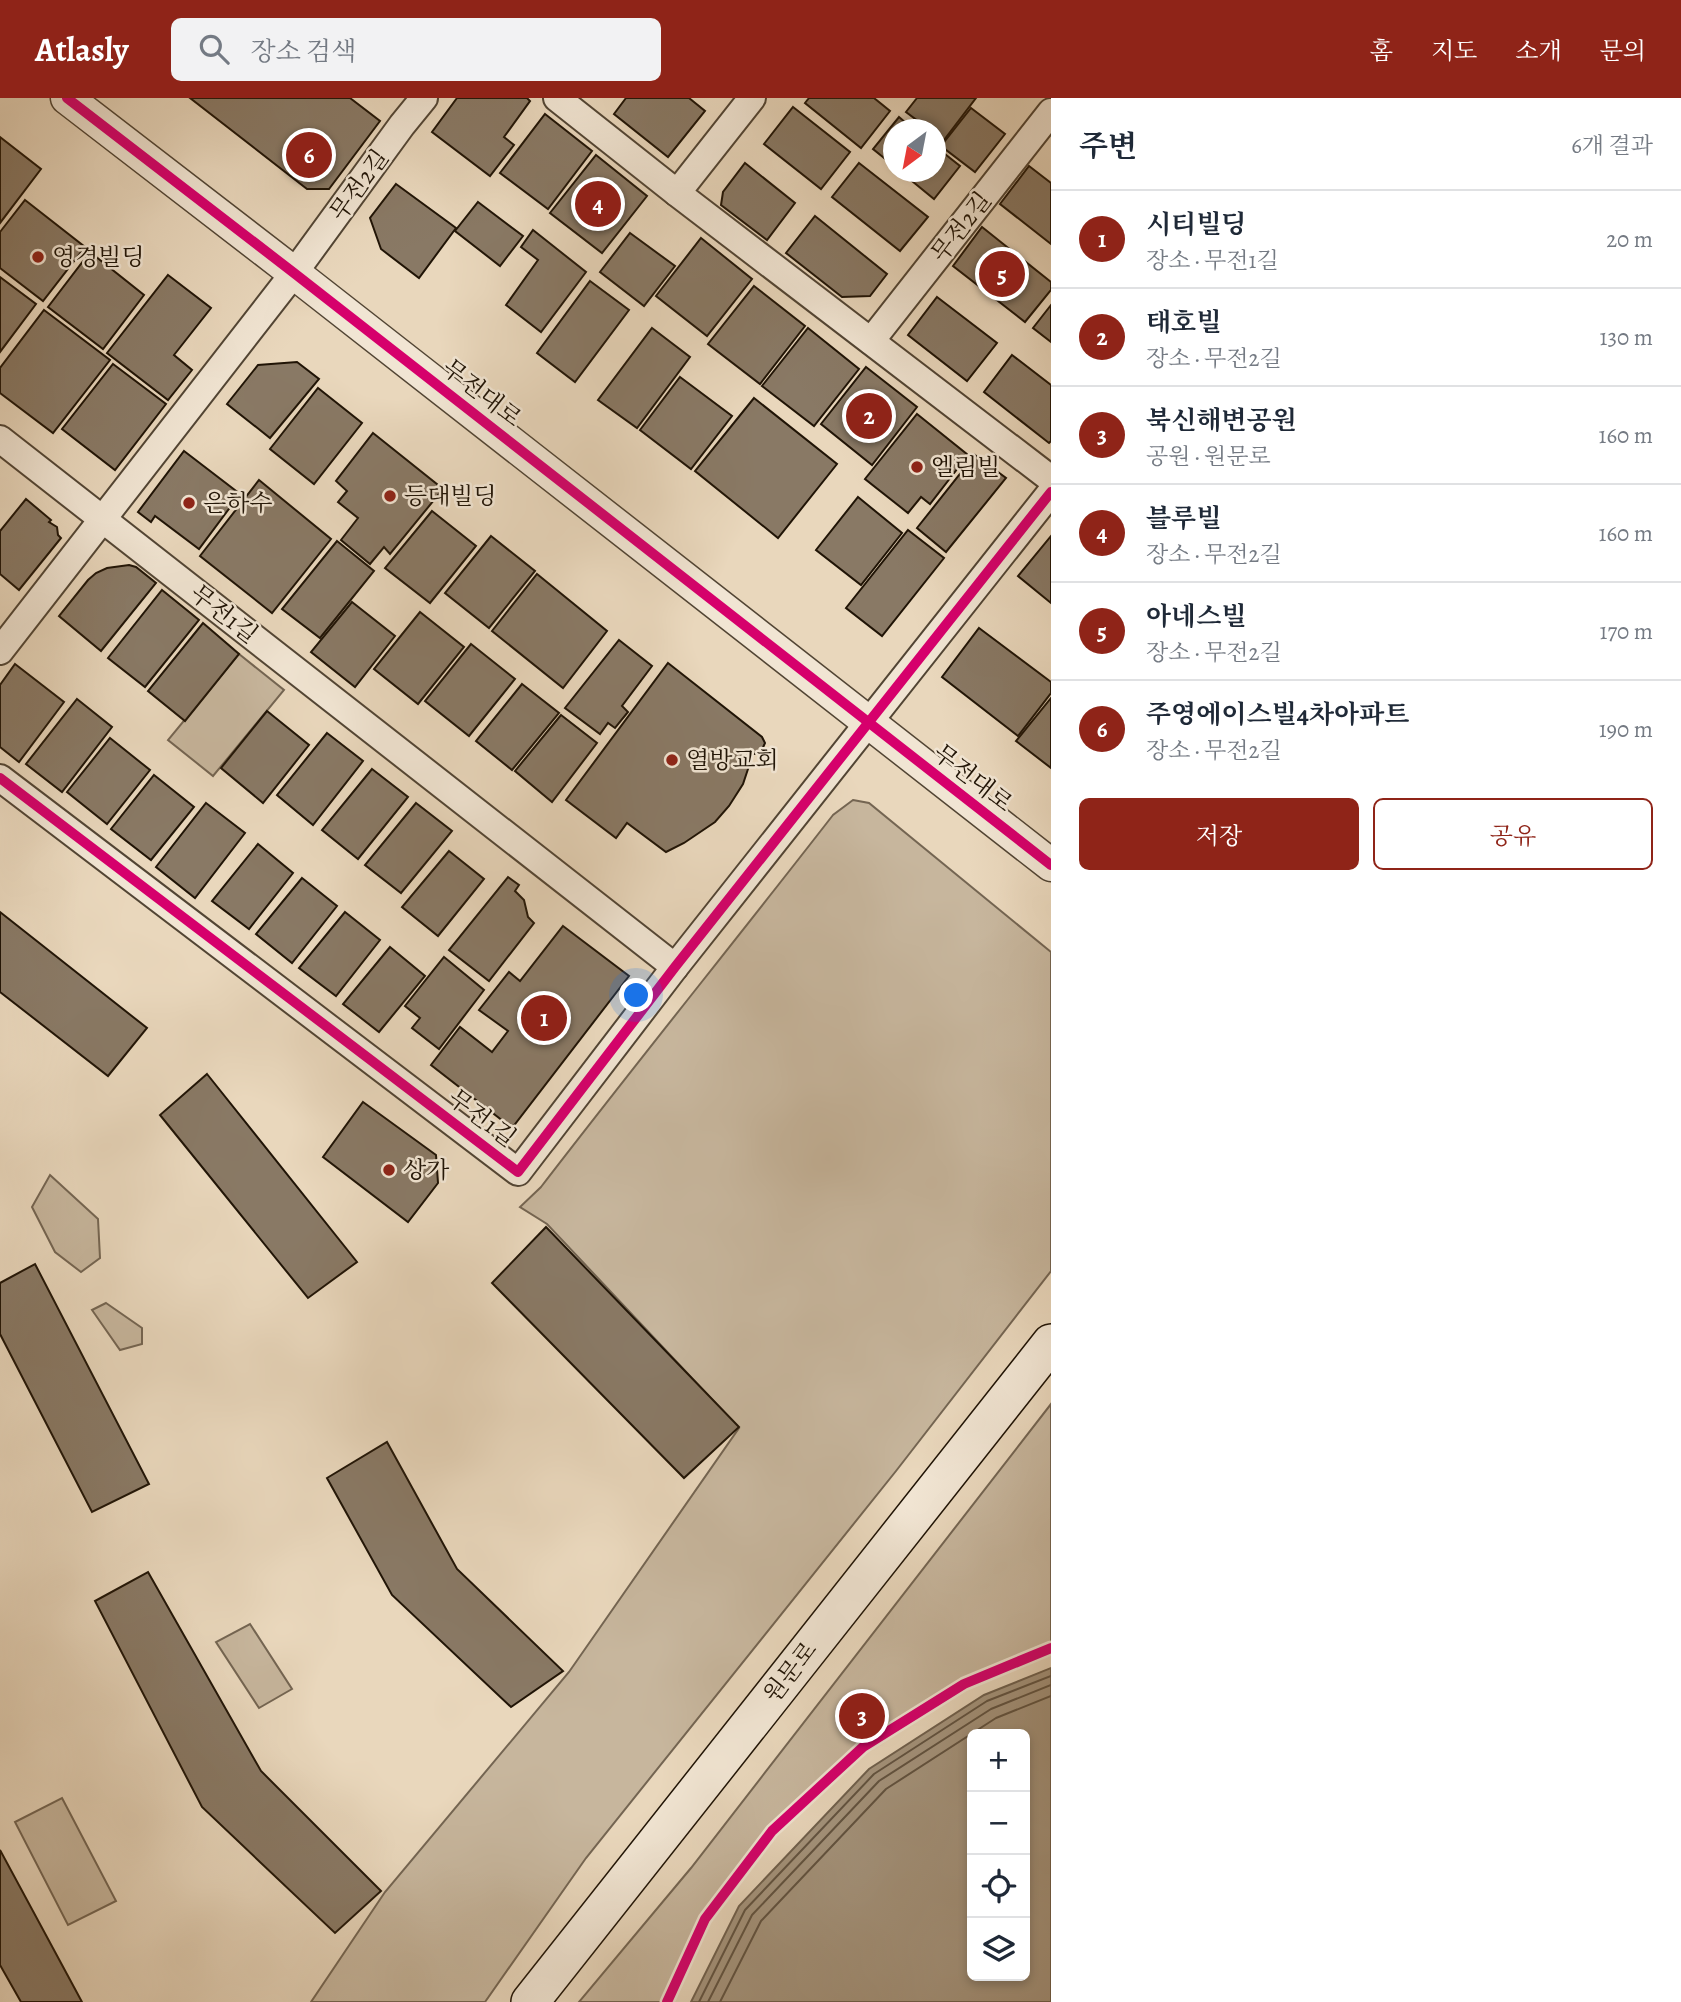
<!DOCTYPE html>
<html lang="ko">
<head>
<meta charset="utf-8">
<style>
  :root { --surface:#fff; --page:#f2f2f3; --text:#1f2937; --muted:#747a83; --line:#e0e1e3; --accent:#8f2418 }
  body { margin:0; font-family:Alegreya,"Noto Serif KR",serif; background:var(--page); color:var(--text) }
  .controls { position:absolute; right:21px; bottom:21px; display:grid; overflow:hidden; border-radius:10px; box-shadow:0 4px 10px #0003 }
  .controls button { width:63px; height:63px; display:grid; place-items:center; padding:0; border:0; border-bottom:2px solid var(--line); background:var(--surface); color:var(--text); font:35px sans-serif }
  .compass { position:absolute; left:883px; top:21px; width:63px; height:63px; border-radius:50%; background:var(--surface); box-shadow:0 4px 10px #0003; rotate:212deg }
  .you { position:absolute; left:637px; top:898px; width:24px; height:24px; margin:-18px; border:5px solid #fff; border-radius:50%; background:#1a73e8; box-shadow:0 0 0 10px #1a73e833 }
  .badge { display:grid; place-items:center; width:46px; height:46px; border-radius:50%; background:var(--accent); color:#fff; font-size:23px; font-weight:700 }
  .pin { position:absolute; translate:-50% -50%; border:4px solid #fff; box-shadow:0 2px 7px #0006 }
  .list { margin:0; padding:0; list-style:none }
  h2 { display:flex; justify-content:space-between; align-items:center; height:91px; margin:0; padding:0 28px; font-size:30px }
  h2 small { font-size:23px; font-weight:400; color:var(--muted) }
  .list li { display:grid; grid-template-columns:46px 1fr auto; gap:21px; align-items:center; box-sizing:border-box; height:98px; padding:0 28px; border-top:2px solid var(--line) }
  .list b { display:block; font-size:26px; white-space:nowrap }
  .list p { margin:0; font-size:23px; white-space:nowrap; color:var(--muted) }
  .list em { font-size:23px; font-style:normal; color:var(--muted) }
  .actions { display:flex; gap:14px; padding:21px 28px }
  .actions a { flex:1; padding:16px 0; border:2px solid var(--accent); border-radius:10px; text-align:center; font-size:24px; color:var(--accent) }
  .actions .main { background:var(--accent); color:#fff }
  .icon { flex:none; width:38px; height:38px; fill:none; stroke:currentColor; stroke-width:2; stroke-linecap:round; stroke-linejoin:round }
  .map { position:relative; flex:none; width:1051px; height:1904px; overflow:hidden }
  header { display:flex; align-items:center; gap:42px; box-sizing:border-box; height:98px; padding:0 35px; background:var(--accent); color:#fff }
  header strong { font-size:33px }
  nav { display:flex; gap:38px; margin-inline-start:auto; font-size:24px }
  .search { width:490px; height:63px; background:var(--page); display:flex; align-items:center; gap:18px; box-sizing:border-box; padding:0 24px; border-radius:10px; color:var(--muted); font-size:26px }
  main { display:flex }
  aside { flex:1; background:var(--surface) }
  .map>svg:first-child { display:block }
</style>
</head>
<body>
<header>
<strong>Atlasly</strong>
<div class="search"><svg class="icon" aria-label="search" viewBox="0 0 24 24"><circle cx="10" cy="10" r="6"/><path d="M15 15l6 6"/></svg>장소 검색</div>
<nav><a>홈</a><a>지도</a><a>소개</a><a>문의</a></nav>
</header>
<main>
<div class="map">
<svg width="1051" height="1904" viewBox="0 0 1051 1904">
  <rect width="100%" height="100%" fill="#e9d7bc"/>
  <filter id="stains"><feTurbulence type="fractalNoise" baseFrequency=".00286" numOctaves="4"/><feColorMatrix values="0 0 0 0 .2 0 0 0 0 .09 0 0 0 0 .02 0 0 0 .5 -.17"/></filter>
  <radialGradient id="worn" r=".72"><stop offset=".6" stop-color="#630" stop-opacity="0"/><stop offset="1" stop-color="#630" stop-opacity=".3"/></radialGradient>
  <!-- green -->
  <g fill="#c7b69d" stroke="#746552" stroke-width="2">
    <polygon points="239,556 284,592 213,678 168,642"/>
    <path d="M853,702L869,705L1051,854V1173L896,1373L586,1760L485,1904H311L385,1794L569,1574L739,1330L547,1126L520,1109L541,1089C637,964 736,842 833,717Z"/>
    <polygon points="50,1077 98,1121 100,1160 81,1174 55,1154 32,1109"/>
    <polygon points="106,1205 142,1230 142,1246 120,1252 92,1212"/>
    <polygon points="1051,1306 1051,1550 964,1586 864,1649 772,1733 705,1821 667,1904 579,1904 691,1770"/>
    <polygon points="250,1526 292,1591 259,1610 216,1544"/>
    <polygon points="62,1700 116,1803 68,1827 15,1724"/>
  </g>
  <!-- water -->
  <path fill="#a5957e" stroke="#70614e" stroke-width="2" fill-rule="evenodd" d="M1051,1570V1904H691L739,1808L869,1671L984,1597ZM972,1636H1025V1878H972Z"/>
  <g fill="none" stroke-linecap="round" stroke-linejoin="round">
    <!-- shore -->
    <g stroke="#625442" stroke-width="2">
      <polyline points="699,1904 745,1812 874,1676 987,1603 1051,1578"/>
      <polyline points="708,1904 752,1817 879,1683 991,1611 1051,1587"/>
      <polyline points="720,1904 761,1823 886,1691 996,1620 1051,1598"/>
    </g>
  </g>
  <!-- building -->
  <g fill="#897965" stroke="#201406" stroke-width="2">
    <polygon points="190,0 350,0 380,23 329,91 307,91"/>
    <polygon points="457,0 527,0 530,3 504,39 514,47 490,78 432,34"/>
    <polygon points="626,0 689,0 705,13 668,59 614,16"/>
    <polygon points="809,0 874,0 890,13 861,50 805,5"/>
    <polygon points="917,0 976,0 944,42 936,36 936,32 930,32 906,14"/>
    <polygon points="793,9 850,54 821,91 764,46"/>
    <polygon points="971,10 1005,36 975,74 941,48"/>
    <polygon points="545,16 592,53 548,111 500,75"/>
    <polygon points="899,19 914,32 894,32 894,68 873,51"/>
    <polygon points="0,39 41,71 0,125"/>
    <polygon points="936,49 960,68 934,101 901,74 936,74"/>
    <polygon points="596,57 647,98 602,155 550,115"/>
    <polygon points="745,65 795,105 767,142 721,107 723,94"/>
    <polygon points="859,65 928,119 900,153 832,99"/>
    <polygon points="1029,68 1051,85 1051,146 1000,106"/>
    <polygon points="396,86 456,130 419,180 381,151 370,120"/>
    <polygon points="25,102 85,149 43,203 0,170 0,134"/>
    <polygon points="478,104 523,138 500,168 455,133"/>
    <polygon points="815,118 887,176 870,198 842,199 786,155"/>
    <polygon points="982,129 1051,184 1051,192 1025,224 953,168"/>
    <polygon points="533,132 586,174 541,234 506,207 538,162 521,149"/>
    <polygon points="630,135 675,168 644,208 600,174"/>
    <polygon points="701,140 752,181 707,238 656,198"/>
    <polygon points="90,154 144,197 103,251 48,209"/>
    <polygon points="168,177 211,210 174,257 192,272 168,302 107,255"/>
    <polygon points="0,179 36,206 0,254"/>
    <polygon points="590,183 629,212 575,284 537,255"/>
    <polygon points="754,188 805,228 760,286 708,246"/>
    <polygon points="937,199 997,245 967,283 908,237"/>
    <polygon points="1051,207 1051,244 1033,230"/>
    <polygon points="44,212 110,262 53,335 0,295 0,270"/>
    <polygon points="652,230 690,259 637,330 598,302"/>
    <polygon points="808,230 859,271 814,328 762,288"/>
    <polygon points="1012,257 1051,287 1051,343 1049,345 984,294"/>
    <polygon points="297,264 319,281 270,340 227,306 258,267"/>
    <polygon points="113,266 166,306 115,372 62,331"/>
    <polygon points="866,269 917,309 872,367 821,326"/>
    <polygon points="680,279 732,318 691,371 640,332"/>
    <polygon points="318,290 362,325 314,386 270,351"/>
    <polygon points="754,300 837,366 778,440 695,373"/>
    <polygon points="917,316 968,357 930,406 921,399 908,415 865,381"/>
    <polygon points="373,335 443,391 390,456 384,449 370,466 341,442 358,420 338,404 347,393 336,383"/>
    <polygon points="184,353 240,396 199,451 155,418 151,424 138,414"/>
    <polygon points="975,357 1006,380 946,454 917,430"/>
    <polygon points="259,382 331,441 272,515 200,458"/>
    <polygon points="858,399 902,435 861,487 816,452"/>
    <polygon points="26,401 51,422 49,424 57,429 58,437 61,440 19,492 0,476 0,433"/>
    <polygon points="432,413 476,448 430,505 385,470"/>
    <polygon points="908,432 944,460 882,538 846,510"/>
    <polygon points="491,438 535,473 489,530 445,495"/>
    <polygon points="1051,438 1051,505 1018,478"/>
    <polygon points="337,443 374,473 320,540 282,511"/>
    <polygon points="129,467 136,469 156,485 101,553 59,518 88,482 96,475 107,470"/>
    <polygon points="537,476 607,533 563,590 492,533"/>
    <polygon points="162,492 199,522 145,589 108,560"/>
    <polygon points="352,504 395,538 355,589 311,554"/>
    <polygon points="420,514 464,549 418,606 374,571"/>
    <polygon points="203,525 239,556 185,623 148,593"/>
    <polygon points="979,530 1051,584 1051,595 1018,638 942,579"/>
    <polygon points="619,542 652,568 622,608 628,614 615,630 608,625 600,636 565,610"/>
    <polygon points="471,546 515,581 469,638 425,603"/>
    <polygon points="668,565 762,639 765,645 761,654 754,656 748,656 749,668 743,686 729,708 715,724 684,745 666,754 627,725 616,740 566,702"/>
    <polygon points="15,566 64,604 19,664 0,649 0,587"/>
    <polygon points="522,586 559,615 512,672 476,643"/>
    <polygon points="1051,600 1051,670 1016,643"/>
    <polygon points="77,601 112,629 62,694 26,666"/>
    <polygon points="267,613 309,647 263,705 221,670"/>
    <polygon points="561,617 597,645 552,704 515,673"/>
    <polygon points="327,635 363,663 313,727 277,697"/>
    <polygon points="110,640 150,672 107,726 67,694"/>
    <polygon points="372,671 408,699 358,761 322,732"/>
    <polygon points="154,677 194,709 151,762 111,731"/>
    <polygon points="206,705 245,735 195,800 156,769"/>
    <polygon points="416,705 452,733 401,795 365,767"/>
    <polygon points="258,746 293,775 249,831 212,803"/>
    <polygon points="449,753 484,781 438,838 402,809"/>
    <polygon points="508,779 519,787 515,793 524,802 528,819 534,825 489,883 449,852"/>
    <polygon points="302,780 337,808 292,865 256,836"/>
    <polygon points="0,814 147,930 108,978 0,894"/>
    <polygon points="345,814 380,842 336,898 299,870"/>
    <polygon points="563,828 629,878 512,1030 431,967 460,929 492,954 508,933 479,912 509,874 520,883"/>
    <polygon points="390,849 425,878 379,934 343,906"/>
    <polygon points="444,859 484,892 439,951 412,930 420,920 405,908"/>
    <polygon points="207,976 357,1164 308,1200 160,1017"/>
    <polygon points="363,1004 436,1057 438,1085 408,1124 323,1059"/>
    <polygon points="546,1129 739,1329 684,1380 492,1185"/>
    <polygon points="35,1166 149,1386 92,1414 0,1236 0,1185"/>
    <polygon points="387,1344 457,1471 563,1573 511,1609 392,1497 327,1380"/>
    <polygon points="148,1474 261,1673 381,1793 335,1835 202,1709 95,1503"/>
    <polygon points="0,1752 68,1878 82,1904 21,1904 0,1867"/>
  </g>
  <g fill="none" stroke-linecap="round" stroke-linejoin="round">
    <defs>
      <g id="minor">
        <polyline points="557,0 677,95 1051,381"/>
        <polyline points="677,95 752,0"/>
        <polyline points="871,243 1051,14"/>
        <polyline points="0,341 675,869"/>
        <polyline points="0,553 294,175 402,27 424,0"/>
        <polyline points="0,680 518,1074 675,869 1051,394"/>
      </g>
      <polyline id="tertiary" points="67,0 294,175 1051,767"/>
      <polyline id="secondary" points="530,1904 1051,1245"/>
    </defs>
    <!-- minor casing -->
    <use href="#minor" stroke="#524534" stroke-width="30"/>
    <!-- tertiary casing -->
    <use href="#tertiary" stroke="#524534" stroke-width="35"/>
    <!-- secondary casing -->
    <use href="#secondary" stroke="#201406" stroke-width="40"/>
    <!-- minor -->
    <use href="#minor" stroke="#f1e5d3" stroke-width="26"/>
    <!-- tertiary -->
    <use href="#tertiary" stroke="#f1e5d3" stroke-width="32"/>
    <!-- secondary -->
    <use href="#secondary" stroke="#f1e5d3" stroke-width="37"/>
    <defs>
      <g id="cycleway">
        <polyline points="67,0 294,175 1051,767"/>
        <polyline points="0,680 518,1074 675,869 1051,394"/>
        <polyline points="667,1904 705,1821 772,1733 863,1649 964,1586 1051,1550"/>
      </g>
    </defs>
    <!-- cycleway casing -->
    <use href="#cycleway" stroke="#f1e5d3" stroke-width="15"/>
    <!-- cycleway -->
    <use href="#cycleway" stroke="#d6006c" stroke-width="10"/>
  </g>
  <!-- markers -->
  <g fill="#8f2418" stroke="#f1e5d3" stroke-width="2.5">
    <circle cx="38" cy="159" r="7"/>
    <circle cx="917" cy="369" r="7"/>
    <circle cx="390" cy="398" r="7"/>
    <circle cx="189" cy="405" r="7"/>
    <circle cx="672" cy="662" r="7"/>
    <circle cx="389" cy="1072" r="7"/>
  </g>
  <g text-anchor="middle" stroke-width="5" stroke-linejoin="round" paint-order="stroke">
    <!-- street labels -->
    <g font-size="24" fill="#201406" stroke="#f1e5d3">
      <text transform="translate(359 87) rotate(-54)" y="8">무전2길</text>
      <text transform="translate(961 129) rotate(-52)" y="8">무전2길</text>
      <text transform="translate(482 295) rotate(38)" y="8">무전대로</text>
      <text transform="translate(224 516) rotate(38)" y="8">무전1길</text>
      <text transform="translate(973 680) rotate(38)" y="8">무전대로</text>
      <text transform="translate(482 1020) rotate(37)" y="8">무전1길</text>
      <text transform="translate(790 1574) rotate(-52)" y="8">원문로</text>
    </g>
    <!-- poi labels -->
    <g font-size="24" fill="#201406" stroke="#f1e5d3" text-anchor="start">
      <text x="52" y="167">영경빌딩</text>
      <text x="931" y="377">엘림빌</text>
      <text x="404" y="406">등대빌딩</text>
      <text x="203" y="413">은하수</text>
      <text x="686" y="670">열방교회</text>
      <text x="403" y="1080">상가</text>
    </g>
  </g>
  <rect width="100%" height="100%" filter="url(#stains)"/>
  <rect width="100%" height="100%" fill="url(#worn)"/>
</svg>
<div class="controls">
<button>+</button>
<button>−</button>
<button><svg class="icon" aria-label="locate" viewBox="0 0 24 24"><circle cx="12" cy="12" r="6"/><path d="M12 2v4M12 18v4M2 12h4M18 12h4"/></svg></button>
<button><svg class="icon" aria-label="layers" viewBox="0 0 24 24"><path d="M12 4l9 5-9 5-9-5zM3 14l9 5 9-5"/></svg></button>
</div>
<svg class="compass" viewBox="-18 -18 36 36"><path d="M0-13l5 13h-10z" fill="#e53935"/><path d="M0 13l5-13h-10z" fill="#747a83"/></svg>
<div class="you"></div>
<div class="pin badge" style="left:544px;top:920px">1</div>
<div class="pin badge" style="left:869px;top:318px">2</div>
<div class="pin badge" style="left:862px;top:1618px">3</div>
<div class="pin badge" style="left:598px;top:106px">4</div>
<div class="pin badge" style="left:1002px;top:176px">5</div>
<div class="pin badge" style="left:309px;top:57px">6</div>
</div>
<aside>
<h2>주변<small>6개 결과</small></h2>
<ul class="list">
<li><span class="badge">1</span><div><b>시티빌딩</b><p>장소 · 무전1길</p></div><em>20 m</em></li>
<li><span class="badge">2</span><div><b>태호빌</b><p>장소 · 무전2길</p></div><em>130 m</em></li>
<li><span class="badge">3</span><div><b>북신해변공원</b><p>공원 · 원문로</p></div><em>160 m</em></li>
<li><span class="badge">4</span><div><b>블루빌</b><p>장소 · 무전2길</p></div><em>160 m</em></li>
<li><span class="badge">5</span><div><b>아네스빌</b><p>장소 · 무전2길</p></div><em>170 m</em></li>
<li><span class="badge">6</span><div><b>주영에이스빌4차아파트</b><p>장소 · 무전2길</p></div><em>190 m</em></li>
</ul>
<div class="actions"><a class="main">저장</a><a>공유</a></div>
</aside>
</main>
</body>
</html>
